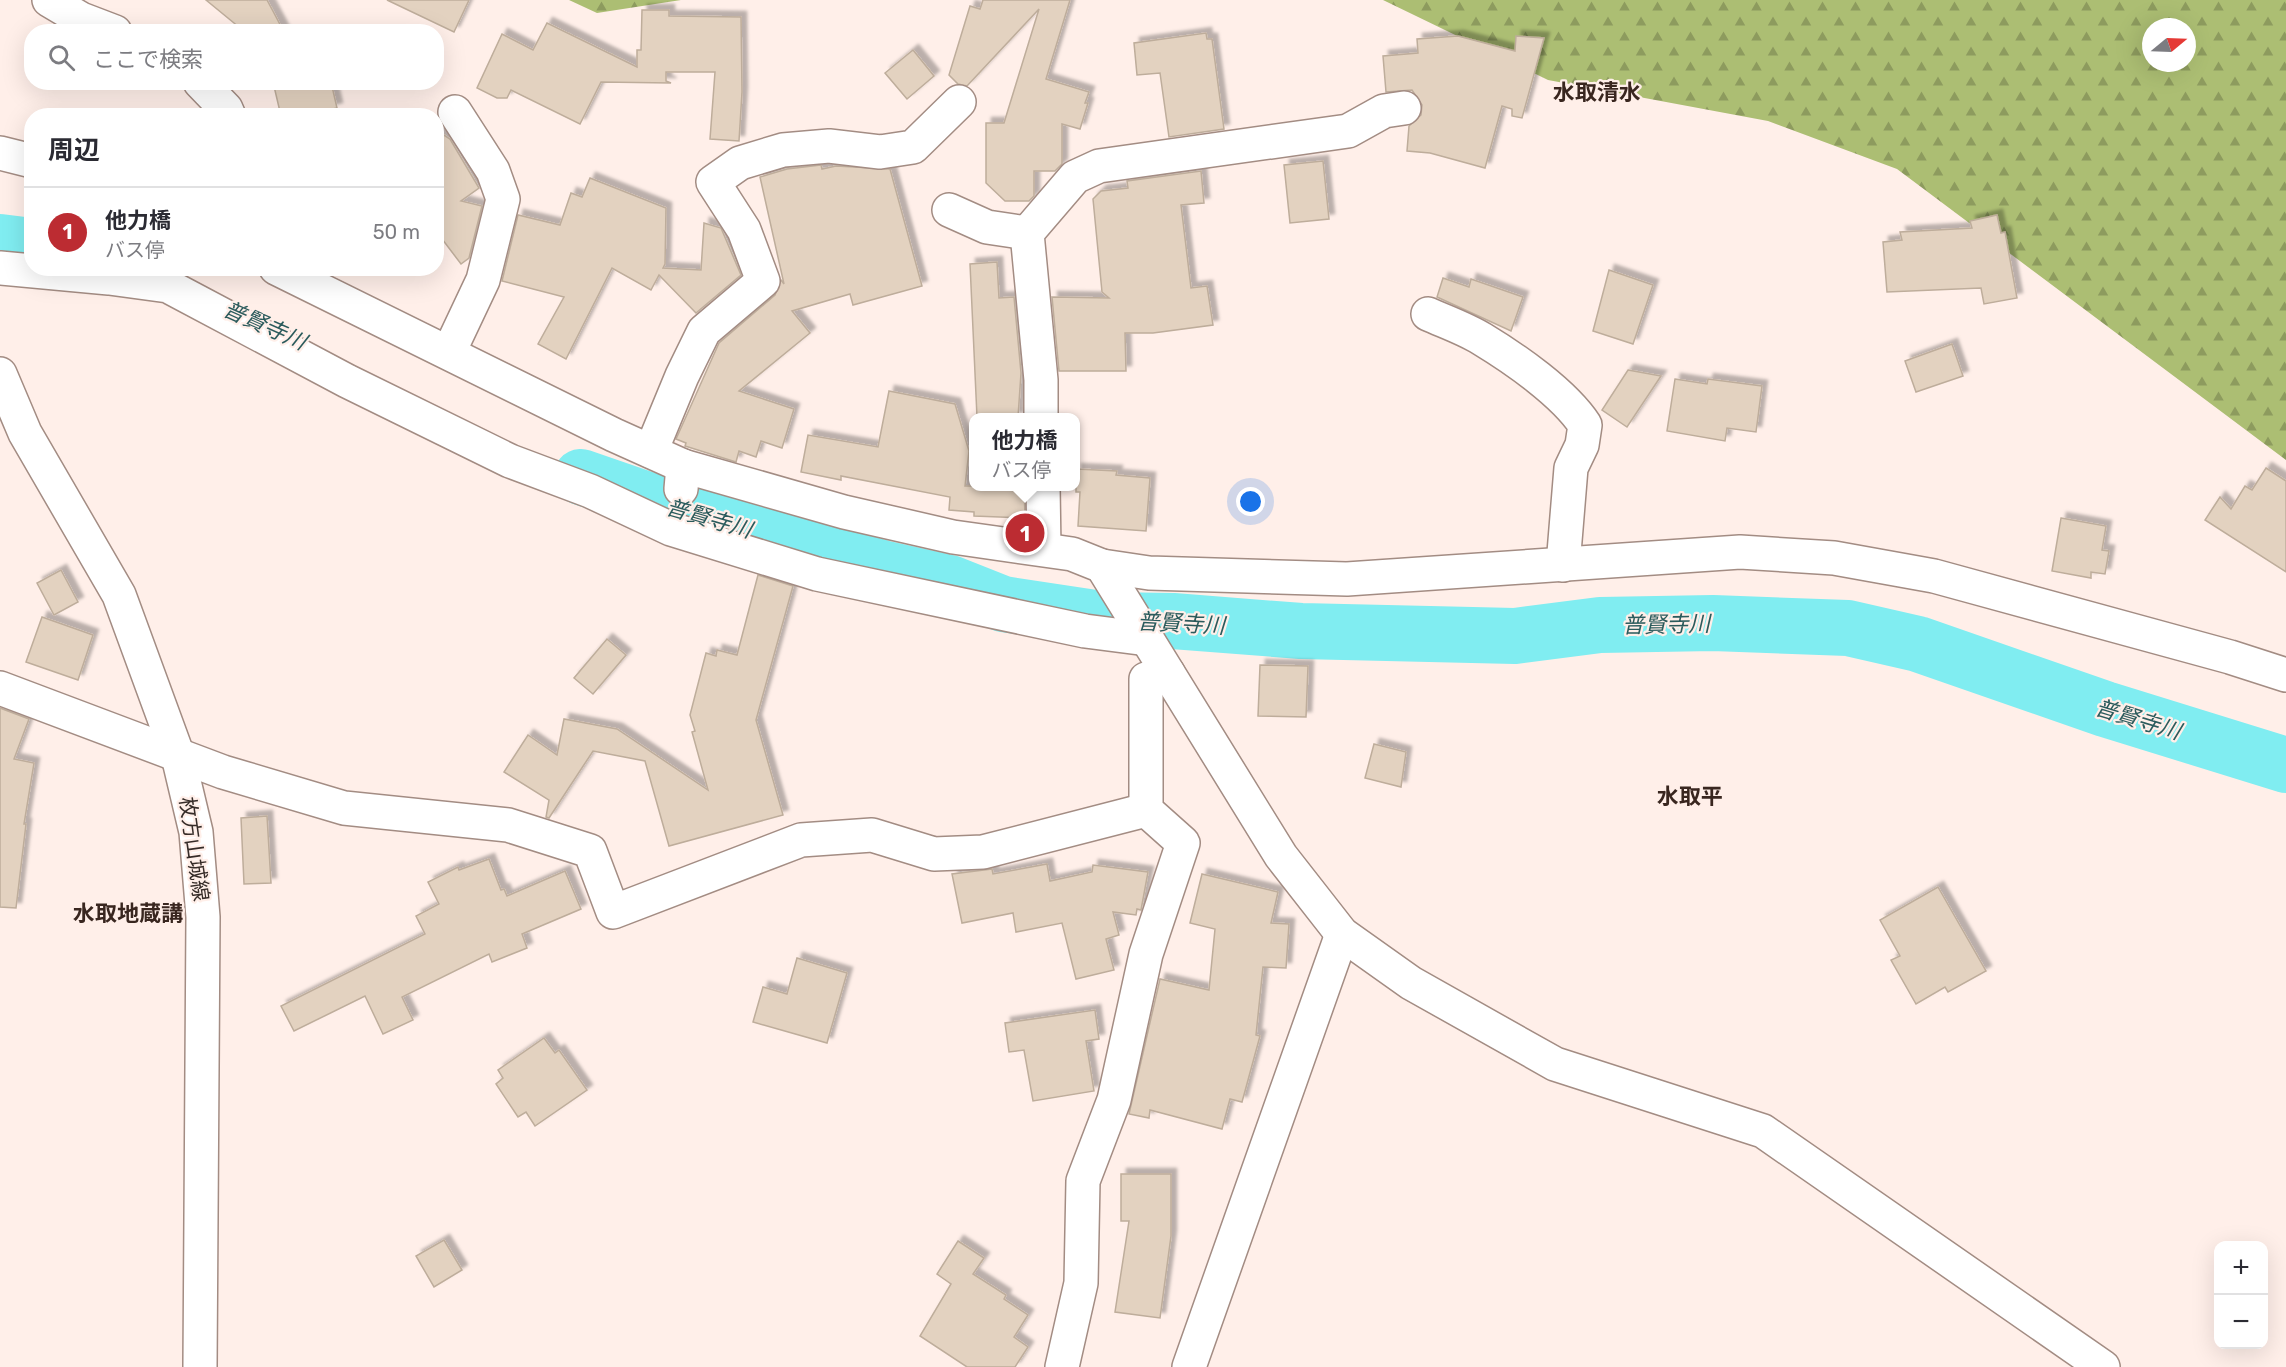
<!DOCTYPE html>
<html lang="ja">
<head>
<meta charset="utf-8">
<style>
  :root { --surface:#fff; --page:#f7f7f7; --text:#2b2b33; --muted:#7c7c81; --line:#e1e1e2; --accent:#bc2c32 }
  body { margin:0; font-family:Rubik,"Noto Sans JP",sans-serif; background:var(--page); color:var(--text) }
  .controls { position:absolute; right:18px; bottom:18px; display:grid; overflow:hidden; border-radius:12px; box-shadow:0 6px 24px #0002 }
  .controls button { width:54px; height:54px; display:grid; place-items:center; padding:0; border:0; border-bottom:2px solid var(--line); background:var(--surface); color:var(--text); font:30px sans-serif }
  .compass { position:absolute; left:2142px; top:18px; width:54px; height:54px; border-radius:50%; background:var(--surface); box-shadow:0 6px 24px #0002; rotate:71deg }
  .you { position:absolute; left:1251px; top:502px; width:21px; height:21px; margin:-15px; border:4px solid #fff; border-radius:50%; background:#1a73e8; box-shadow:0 0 0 9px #1a73e833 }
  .badge { display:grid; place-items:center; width:39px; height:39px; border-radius:50%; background:var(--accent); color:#fff; font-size:20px; font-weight:700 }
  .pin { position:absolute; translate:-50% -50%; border:3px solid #fff; box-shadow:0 2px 6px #0006 }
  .popup { position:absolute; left:969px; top:413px; width:111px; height:78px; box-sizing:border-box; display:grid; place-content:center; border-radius:12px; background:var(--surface); filter:drop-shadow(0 2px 4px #0005); font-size:20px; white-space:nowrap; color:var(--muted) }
  .popup b { font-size:22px; color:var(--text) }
  .popup::after { content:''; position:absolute; left:50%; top:100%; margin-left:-12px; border:12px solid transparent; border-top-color:var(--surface) }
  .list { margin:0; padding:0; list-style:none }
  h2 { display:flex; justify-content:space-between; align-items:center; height:78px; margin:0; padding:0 24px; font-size:26px }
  h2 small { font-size:20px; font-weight:400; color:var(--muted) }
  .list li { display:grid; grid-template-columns:39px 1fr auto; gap:18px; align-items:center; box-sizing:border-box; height:90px; padding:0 24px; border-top:2px solid var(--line) }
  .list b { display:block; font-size:22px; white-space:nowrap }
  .list p { margin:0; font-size:20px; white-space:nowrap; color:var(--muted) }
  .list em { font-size:20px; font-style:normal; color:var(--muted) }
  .icon { flex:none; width:33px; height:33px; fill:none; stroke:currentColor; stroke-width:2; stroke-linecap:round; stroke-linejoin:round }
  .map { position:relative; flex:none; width:2286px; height:1367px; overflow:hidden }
  .search { position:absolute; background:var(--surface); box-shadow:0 6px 24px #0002; left:24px; top:24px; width:420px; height:66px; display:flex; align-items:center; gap:15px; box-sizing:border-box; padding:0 21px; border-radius:24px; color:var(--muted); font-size:22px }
  .panel { position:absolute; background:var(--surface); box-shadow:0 6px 24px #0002; left:24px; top:108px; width:420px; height:168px; border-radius:24px }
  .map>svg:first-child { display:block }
</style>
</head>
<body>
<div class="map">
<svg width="2286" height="1367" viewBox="0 0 2286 1367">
  <defs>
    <pattern id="forest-firs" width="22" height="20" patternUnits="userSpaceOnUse" patternTransform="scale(1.5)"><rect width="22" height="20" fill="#acbe73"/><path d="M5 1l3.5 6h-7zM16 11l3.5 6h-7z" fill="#8d9b5e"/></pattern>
    <filter id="shadow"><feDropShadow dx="5.5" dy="-5.5" stdDeviation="1.5" flood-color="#0004"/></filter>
  </defs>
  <rect width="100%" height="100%" fill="#ffefe9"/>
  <!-- forest -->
  <g fill="url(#forest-firs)" fill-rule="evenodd">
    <polygon points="569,0 681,0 597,13"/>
    <path d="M1383,0H2286V460L1897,169L1768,121L1548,80ZM2151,27H2187V63H2151Z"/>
  </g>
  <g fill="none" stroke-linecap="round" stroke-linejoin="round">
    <!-- river -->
    <g stroke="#80edf1" stroke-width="56">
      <polyline points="0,242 32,246"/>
      <polyline points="581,477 665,506 882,568 950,583 1003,604 1108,620 1173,621 1301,631 1515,636 1600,625 1713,623 1848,628 1918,644 2105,709 2286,765"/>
    </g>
  </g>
  <!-- building -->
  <g fill="#e3d2c0" stroke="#bead9b" stroke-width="1.5" filter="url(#shadow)">
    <polygon points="206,0 267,0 284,32 245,32"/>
    <polygon points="387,0 469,0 454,32"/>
    <polygon points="983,0 1070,0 1046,79 1089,92 1085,103 1088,103 1080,129 1062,124 1062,164 1055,171 1034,171 1034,196 1029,201 1005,201 986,183 986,123 1004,123 1039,9 967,86 958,84 949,75 970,6 980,9"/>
    <polygon points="642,10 669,10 669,16 741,17 742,92 739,141 710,139 715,72 666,72 666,81 671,83 601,82 580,124 511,90 507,98 497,98 477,88 502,34 533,50 547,23 637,67 637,50 641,50"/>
    <polygon points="1206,33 1207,39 1212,39 1224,129 1169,137 1160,73 1137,75 1134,43"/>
    <polygon points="1458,36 1515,51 1516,36 1544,38 1522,118 1512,116 1512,109 1502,106 1485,168 1430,153 1407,151 1409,126 1421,115 1422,105 1412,90 1386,92 1383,56 1418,53 1417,39"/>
    <polygon points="913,50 934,76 907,99 885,73"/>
    <polygon points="273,82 331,82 337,108 324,111 325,116 281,116"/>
    <polygon points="436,130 450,139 479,188 461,201 482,206 469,258 461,264 436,231"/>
    <polygon points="1323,161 1329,219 1290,223 1284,165"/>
    <polygon points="821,165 822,169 836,166 890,169 922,286 853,305 850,294 792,311 810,333 739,391 794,409 782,448 761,441 756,457 739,451 736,462 685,446 686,443 676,439 719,343 775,295 781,280 784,284 760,177 787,169"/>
    <polygon points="1201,171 1204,203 1181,205 1191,288 1207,286 1213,325 1153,333 1125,333 1126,371 1059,371 1052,297 1109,298 1102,292 1093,199 1101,191 1128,188 1127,181"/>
    <polygon points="590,178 666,208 665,264 663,268 701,270 704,223 721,228 741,275 696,313 659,275 651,290 612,268 566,359 538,344 564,297 502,281 518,215 560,225 571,193 582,197"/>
    <polygon points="1997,215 2001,233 2005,232 2017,298 1984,304 1981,288 1887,292 1883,242 1902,240 1900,232 1972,228 1970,221"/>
    <polygon points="997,262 999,298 1014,297 1021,373 1018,417 977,417 970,264"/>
    <polygon points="1609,270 1653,285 1633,344 1593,331"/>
    <polygon points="1443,278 1469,287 1471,279 1523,297 1511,331 1437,297"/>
    <polygon points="1952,344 1963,376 1916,392 1905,361"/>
    <polygon points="1628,370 1661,376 1627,427 1602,410"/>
    <polygon points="1675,379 1707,384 1708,379 1762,386 1756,432 1727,428 1725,441 1667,431"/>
    <polygon points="889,391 955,404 969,451 965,486 1024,486 1025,518 974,516 974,512 949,510 950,497 841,476 841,480 801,472 808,435 878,447"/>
    <polygon points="2266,468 2286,481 2286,572 2205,520 2220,497 2231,509 2245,486 2252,490"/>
    <polygon points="1076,469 1117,471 1116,475 1150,478 1146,531 1078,526 1080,492 1076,492"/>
    <polygon points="2061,518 2106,526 2102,550 2109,551 2105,574 2091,572 2091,578 2052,571"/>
    <polygon points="61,570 78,602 54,615 37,583"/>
    <polygon points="758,575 793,586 756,720 783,815 669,846 645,761 593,751 549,818 546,817 549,800 504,772 528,735 557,755 564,719 617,729 708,790 692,732 695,731 690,715 706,653 716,656 717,650 737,655"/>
    <polygon points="42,617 93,635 78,680 26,662"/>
    <polygon points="607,639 626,655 593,694 574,678"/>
    <polygon points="1260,665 1308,666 1306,717 1258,716"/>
    <polygon points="0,708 29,719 14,759 34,763 24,824 26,824 16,908 0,907"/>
    <polygon points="1374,744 1406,752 1401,787 1365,778"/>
    <polygon points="267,816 271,883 244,884 241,818"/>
    <polygon points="489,859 501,890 504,889 507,896 565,871 581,909 522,934 527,948 492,962 489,954 402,997 413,1020 383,1034 365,996 294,1031 281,1006 425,934 416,916 439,904 428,882 458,867 459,870"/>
    <polygon points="1047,864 1050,881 1092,872 1093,865 1148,872 1141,910 1137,909 1136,915 1113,912 1119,935 1106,939 1114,970 1076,979 1062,923 1016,932 1013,913 962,923 952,874 992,869 993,874"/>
    <polygon points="1202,874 1278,892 1271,923 1289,924 1286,968 1263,967 1256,1035 1260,1036 1242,1102 1230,1099 1222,1129 1150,1110 1149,1118 1129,1114 1160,979 1209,990 1215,929 1190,923"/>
    <polygon points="1938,887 1986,971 1948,992 1945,987 1916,1004 1891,960 1900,956 1880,920"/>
    <polygon points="797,958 847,973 827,1043 753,1022 763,987 787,994"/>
    <polygon points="1095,1010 1099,1039 1086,1041 1094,1091 1033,1101 1024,1050 1009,1052 1005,1023"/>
    <polygon points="544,1038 555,1053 559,1050 587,1090 535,1126 526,1112 518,1117 496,1084 503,1078 498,1070"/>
    <polygon points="1121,1174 1171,1174 1171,1236 1160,1318 1115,1312 1129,1221 1121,1221"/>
    <polygon points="444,1240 462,1270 434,1287 416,1256"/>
    <polygon points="958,1241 984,1258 973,1274 1006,1295 1004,1299 1028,1315 1014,1337 1028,1347 1015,1367 967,1367 920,1336 951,1284 937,1274"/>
  </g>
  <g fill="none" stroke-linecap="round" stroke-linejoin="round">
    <defs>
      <g id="street">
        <polyline points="49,0 81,19 115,32"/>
        <polyline points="200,82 226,109 229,116"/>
        <polyline points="0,153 32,161"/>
        <polyline points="949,210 987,227 1027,233"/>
        <polyline points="0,268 109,278 168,286 347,381 510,461 590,491 671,529 817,574 1085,631 1147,639"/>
        <polyline points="276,268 614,435 683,466 844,512 953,537 1072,554 1102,566 1281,856 1342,934 1411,983 1555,1064 1763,1131 2103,1367"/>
        <path d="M1428,314C1446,322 1466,329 1482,339C1515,359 1564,393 1585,425L1582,445L1571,468L1563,565"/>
        <polyline points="449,352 483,280 503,199 493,171 455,112"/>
        <polyline points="1041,418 1041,380 1027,233 1075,177 1099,166 1348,131 1384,111 1404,108"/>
        <polyline points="651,451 682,376 704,331 763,281 744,230 713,182 740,163 783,150 829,146 880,152 913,147 959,102"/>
        <polyline points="1043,486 1044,549"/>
        <polyline points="1102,566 1149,573 1347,579 1740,552 1834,558 1934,576 2230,657 2286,675"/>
        <polyline points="0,688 223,772 344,808 508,825 590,851 613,912 801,840 872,835 934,854 983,852 1146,810"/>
        <polyline points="1062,1367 1081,1283 1083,1181 1114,1100 1146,954 1183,843 1146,810 1146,679 1168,673"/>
        <polyline points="1189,1367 1342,934"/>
      </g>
      <polyline id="secondary" points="681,489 683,466"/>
      <polyline id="primary" points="0,374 25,433 119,595 178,756 196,832 203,917 200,1367"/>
    </defs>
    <!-- street casing -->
    <use href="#street" stroke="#a38c83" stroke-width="36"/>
    <!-- secondary casing -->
    <use href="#secondary" stroke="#a38c83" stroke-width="36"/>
    <!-- primary casing -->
    <use href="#primary" stroke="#a38c83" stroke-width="36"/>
    <!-- street -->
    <use href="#street" stroke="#fff" stroke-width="33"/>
    <!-- secondary -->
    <use href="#secondary" stroke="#fff" stroke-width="33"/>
    <!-- primary -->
    <use href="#primary" stroke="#fff" stroke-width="33"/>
  </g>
  <g text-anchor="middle" stroke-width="4.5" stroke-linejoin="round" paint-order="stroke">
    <!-- street labels -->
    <g font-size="21" fill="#362c28" stroke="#ffefe9">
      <text transform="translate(194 849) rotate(82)" y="7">枚方山城線</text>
    </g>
    <!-- neighbourhood labels -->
    <g font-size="22" font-weight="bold" fill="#39261f" stroke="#ffefe9">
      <text x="1597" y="100">水取清水</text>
      <text x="1690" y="804">水取平</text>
      <text x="128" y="921">水取地蔵講</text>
    </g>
    <!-- water labels -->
    <g font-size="22" font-style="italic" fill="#2b5b5c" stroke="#ffefe9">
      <text transform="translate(265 325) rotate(24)" y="8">普賢寺川</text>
      <text transform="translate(709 518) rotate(16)" y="8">普賢寺川</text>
      <text transform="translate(1181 623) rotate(3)" y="8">普賢寺川</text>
      <text transform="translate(1666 624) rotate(-1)" y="8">普賢寺川</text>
      <text transform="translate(2138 719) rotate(17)" y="8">普賢寺川</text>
    </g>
  </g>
</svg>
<div class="controls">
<button>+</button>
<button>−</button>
</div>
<svg class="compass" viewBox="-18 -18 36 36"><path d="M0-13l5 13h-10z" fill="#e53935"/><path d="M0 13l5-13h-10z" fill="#7c7c81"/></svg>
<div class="you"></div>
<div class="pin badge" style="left:1025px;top:533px">1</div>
<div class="popup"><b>他力橋</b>バス停</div>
<div class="search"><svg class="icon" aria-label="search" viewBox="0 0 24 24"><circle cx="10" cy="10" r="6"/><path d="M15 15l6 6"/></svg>ここで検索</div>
<section class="panel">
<h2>周辺<small></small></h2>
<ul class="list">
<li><span class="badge">1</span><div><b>他力橋</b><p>バス停</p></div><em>50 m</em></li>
</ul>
</section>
</div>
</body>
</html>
